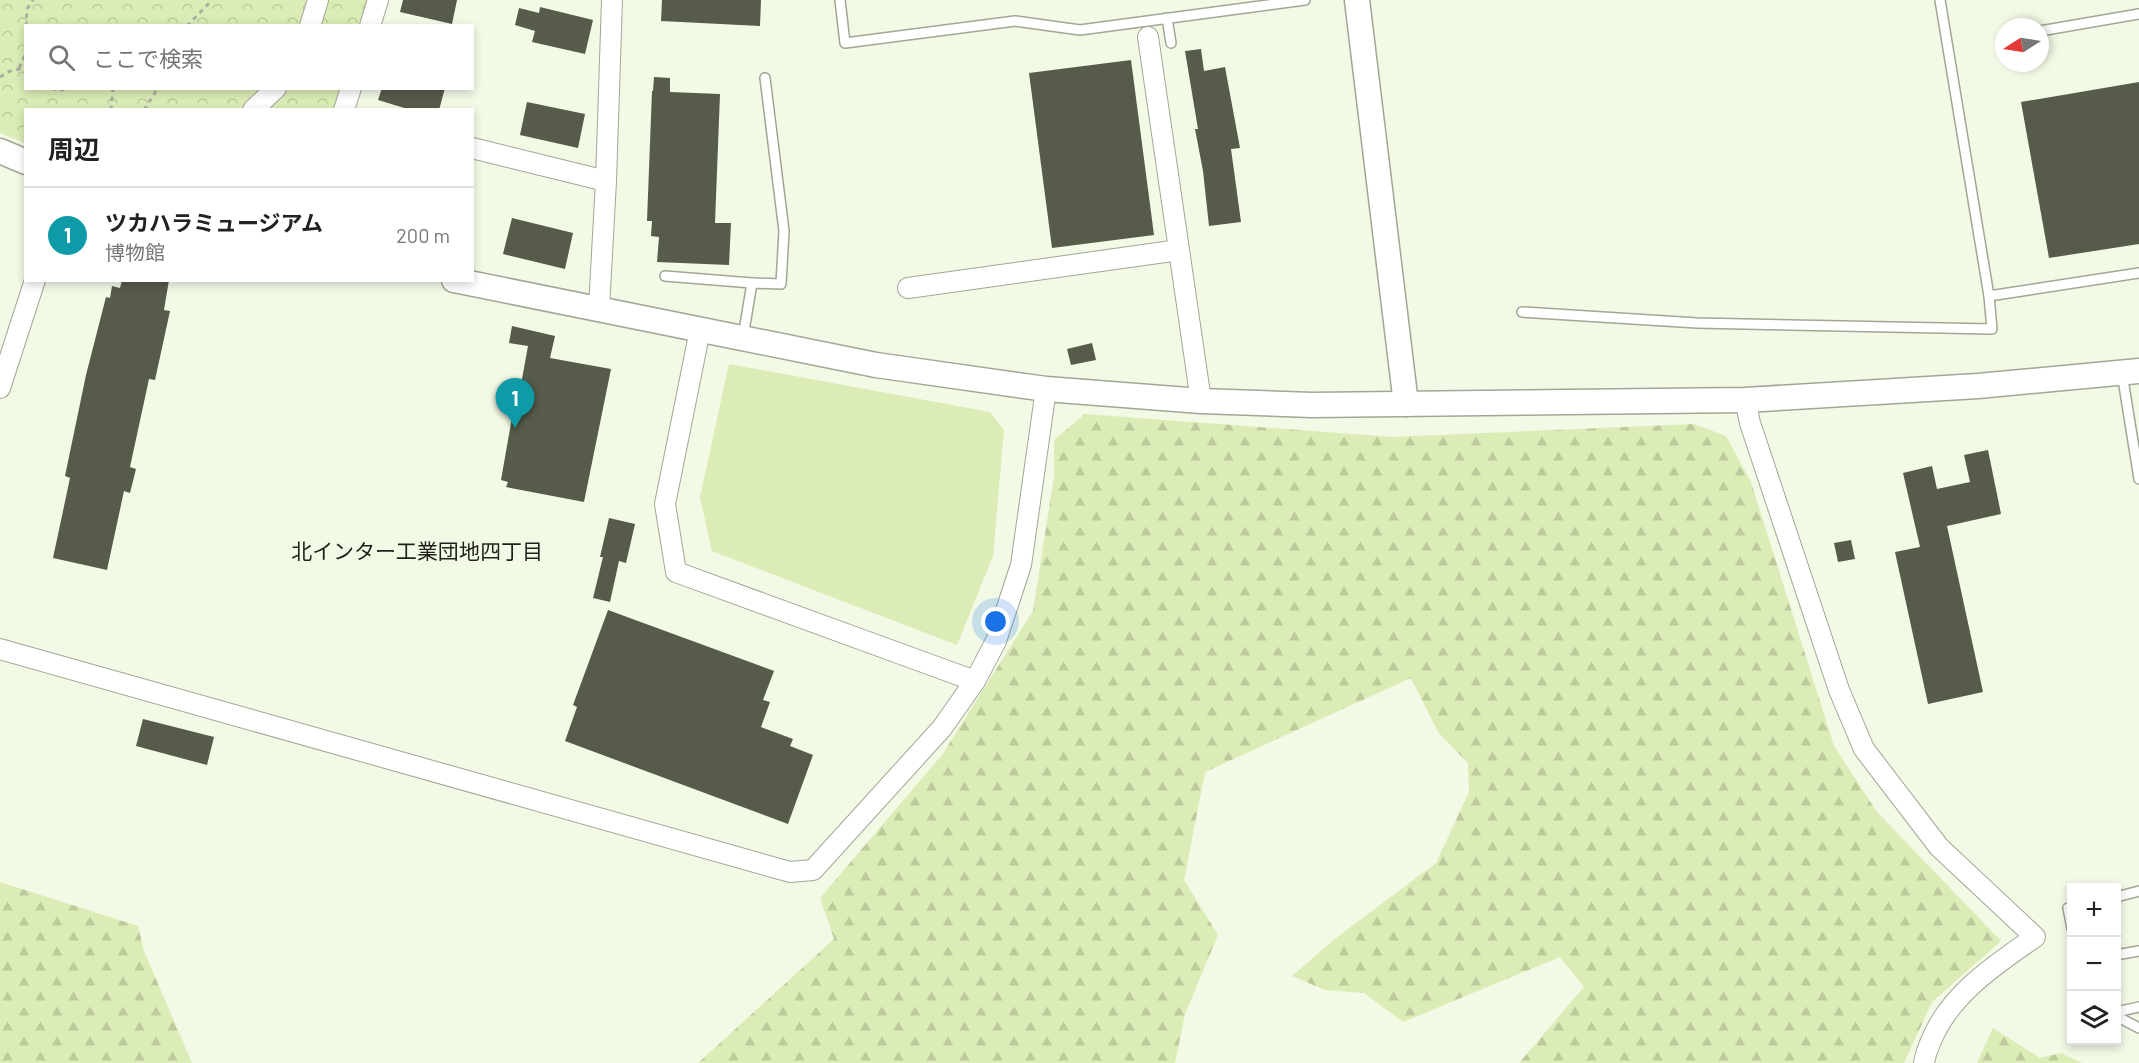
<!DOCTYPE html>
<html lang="ja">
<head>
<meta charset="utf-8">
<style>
  :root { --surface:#fff; --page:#f6f6f6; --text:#222; --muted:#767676; --line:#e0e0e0; --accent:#d93025 }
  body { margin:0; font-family:Barlow,"Noto Sans JP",sans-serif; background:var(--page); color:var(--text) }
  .controls { position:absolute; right:18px; bottom:18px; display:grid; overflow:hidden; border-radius:0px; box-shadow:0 3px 9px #0003 }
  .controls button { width:54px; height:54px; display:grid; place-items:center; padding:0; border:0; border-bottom:2px solid var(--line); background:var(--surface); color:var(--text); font:30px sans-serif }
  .compass { position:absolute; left:1995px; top:18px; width:54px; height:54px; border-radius:50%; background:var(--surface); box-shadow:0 3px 9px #0003; rotate:258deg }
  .you { position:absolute; left:996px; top:622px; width:21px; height:21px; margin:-15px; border:4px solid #fff; border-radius:50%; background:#1a73e8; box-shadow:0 0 0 9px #1a73e833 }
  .badge { display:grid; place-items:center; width:39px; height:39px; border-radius:50%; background:var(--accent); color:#fff; font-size:20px; font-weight:700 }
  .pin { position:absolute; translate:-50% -50px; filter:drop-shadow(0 2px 3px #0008) }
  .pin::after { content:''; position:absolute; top:32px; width:21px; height:18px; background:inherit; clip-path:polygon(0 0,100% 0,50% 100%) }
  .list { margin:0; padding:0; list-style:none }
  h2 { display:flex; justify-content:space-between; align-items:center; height:78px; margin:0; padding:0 24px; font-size:26px }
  h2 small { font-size:20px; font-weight:400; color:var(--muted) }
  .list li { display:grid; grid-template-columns:39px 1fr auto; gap:18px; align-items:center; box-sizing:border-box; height:96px; padding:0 24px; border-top:2px solid var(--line) }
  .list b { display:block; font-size:22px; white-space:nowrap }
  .list p { margin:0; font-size:20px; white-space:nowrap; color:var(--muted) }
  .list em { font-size:20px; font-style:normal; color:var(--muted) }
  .icon { flex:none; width:33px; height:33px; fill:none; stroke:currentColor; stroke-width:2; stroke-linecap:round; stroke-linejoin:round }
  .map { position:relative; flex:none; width:2139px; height:1063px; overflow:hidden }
  .search { position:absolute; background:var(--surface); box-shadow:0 3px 9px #0003; left:24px; top:24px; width:450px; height:66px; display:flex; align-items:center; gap:15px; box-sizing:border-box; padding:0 21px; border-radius:0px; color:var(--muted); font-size:22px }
  .panel { position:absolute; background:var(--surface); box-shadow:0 3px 9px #0003; left:24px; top:108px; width:450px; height:174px; border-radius:0px }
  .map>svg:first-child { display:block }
</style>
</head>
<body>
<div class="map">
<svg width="2139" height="1063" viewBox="0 0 2139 1063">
  <defs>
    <pattern id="forest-firs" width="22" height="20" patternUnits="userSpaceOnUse" patternTransform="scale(1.5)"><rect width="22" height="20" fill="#dbecb6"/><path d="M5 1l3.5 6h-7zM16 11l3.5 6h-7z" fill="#bcca9c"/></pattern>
    <pattern id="park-crowns" width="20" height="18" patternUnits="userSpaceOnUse" patternTransform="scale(1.5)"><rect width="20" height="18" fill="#dbecb6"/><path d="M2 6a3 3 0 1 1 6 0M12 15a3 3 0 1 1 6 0" fill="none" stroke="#bcca9c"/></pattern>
  </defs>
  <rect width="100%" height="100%" fill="#f2f9e5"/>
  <!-- forest -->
  <g fill="url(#forest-firs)">
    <polygon points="1085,414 1392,437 1694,424 1726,436 1751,482 1834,746 1877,812 2001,941 1932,1002 1904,1063 1519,1063 1584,987 1560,957 1403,1022 1364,993 1325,990 1292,976 1336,938 1436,863 1469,792 1468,763 1438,732 1411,678 1205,772 1184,880 1218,935 1185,1014 1175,1063 698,1063 834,939 820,898 942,755 1033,611 1054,477 1054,440"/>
    <polygon points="0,882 138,926 144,951 192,1063 0,1063"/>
    <polygon points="1993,1028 2040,1058 2061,1053 2082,1063 1977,1063"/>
  </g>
  <!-- park -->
  <polygon fill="url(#park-crowns)" points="0,0 368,0 360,25 26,26 26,88 340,89 333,109 26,110 25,143 0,133"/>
  <!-- pitch -->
  <polygon fill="#dbecb6" points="729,364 990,412 1004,430 993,556 957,645 712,551 700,497"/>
  <!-- building -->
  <g fill="#565b4a">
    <polygon points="403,0 457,0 452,24 400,12"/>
    <polygon points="662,0 761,0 760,26 661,21"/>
    <polygon points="540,7 593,20 585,54 532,42 535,31 515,25 519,8 539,13"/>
    <polygon points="1201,49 1204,71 1225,67 1240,148 1231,149 1241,222 1209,226 1203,171 1195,129 1198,129 1185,51"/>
    <polygon points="1131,60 1154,235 1052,248 1029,73"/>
    <polygon points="654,77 670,78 670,92 720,94 715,223 731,223 729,265 657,262 659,237 651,236 652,221 647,221 652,91 653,91"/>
    <polygon points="2139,82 2139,244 2049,258 2021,102"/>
    <polygon points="382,88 445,88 439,110 411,110 378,100"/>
    <polygon points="527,102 585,114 578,148 520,135"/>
    <polygon points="512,218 573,233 565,269 503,254"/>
    <polygon points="122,280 169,280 164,310 170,311 155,380 149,379 130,467 136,469 130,493 124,491 107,570 53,558 70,478 65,476 86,375 106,297 110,298 112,286 120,288"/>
    <polygon points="512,326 555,336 550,358 611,369 584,502 506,487 508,482 501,480 517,389 520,390 528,346 509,343"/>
    <polygon points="1092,343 1096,360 1071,365 1067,349"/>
    <polygon points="1988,450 2001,514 1947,526 1983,692 1928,704 1895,552 1920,547 1903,473 1932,466 1937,489 1970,482 1964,455"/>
    <polygon points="609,518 635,524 626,563 619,561 610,602 593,598 603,557 600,557"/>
    <polygon points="1851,540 1855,559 1838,562 1834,543"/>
    <polygon points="608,610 774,671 763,700 770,702 761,727 793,739 790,746 813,755 788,824 565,741 577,707 573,705"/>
    <polygon points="143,719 214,737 207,765 136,746"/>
  </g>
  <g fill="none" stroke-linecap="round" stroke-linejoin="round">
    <defs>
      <g id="service">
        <polyline points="840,0 845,43 1015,21 1080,30 1305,0"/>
        <polyline points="1167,18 1171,43"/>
        <polyline points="2040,31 2139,14"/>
        <polyline points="665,276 752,283"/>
        <polyline points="1989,296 2139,273"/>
        <polyline points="1522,312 1697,323 1992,329 1989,296 1940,0"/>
        <polyline points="743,337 752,283 781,284 784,231 765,78"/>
        <polyline points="2122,373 2139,479"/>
        <polyline points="2116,897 2139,891"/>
        <polyline points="2072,907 2068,908 2072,928"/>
        <polyline points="2116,955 2139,951"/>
        <polyline points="2116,1012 2139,1007"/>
        <polyline points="2116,1016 2139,1028"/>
      </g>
      <g id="minor">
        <polyline points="310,26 318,0"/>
        <polyline points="370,26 378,0"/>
        <polyline points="1148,37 1201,401"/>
        <polyline points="253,110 276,88"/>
        <polyline points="344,110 351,88"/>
        <polyline points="472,148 606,181"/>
        <polyline points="908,288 1179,250"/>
        <polyline points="599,308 606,181 612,0"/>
        <polyline points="700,330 665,504 676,572 975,681"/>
        <polyline points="0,388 35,280"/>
        <path d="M1745,400L1750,423L1839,690L1864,749L1939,847L2035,937C1995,965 1950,994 1931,1041C1928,1048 1925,1055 1924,1063"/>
        <polyline points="0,649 790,872 813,870 942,728 975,681 996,641 1021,565 1046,389"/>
      </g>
      <g id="tertiary">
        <polyline points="1357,0 1406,404"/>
        <polyline points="0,151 26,162"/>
        <polyline points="454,280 876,365 1046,389 1201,401 1312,405 1745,400 1978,386 2139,371"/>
      </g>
    </defs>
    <!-- service casing -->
    <use href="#service" stroke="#a1a795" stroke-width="12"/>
    <!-- minor casing -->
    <use href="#minor" stroke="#a1a795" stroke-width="22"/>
    <!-- tertiary casing -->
    <use href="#tertiary" stroke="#a1a795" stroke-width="27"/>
    <!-- path -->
    <g stroke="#aab0a0" stroke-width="3" stroke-dasharray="4.5 4.5" stroke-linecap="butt">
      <polyline points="187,26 212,0"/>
      <polyline points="26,27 27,9 33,0"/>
      <polyline points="19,68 26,53"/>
      <polyline points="0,77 10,71 19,69 26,73"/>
      <polyline points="52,88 58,91 69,88"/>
      <polyline points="111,110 113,88"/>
      <polyline points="144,110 158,88"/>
    </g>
    <!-- service -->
    <use href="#service" stroke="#fff" stroke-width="9"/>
    <!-- minor -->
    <use href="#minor" stroke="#fff" stroke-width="20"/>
    <!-- tertiary -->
    <use href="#tertiary" stroke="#fff" stroke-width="24"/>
  </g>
  <g text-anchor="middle" stroke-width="6" stroke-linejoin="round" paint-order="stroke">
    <!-- neighbourhood labels -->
    <g font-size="21" fill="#1f211a" stroke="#f2f9e5">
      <text x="417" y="559">北インター工業団地四丁目</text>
    </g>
  </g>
</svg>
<div class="controls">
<button>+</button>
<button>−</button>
<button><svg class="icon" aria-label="layers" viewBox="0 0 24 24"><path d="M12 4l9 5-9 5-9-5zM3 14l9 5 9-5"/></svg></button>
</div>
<svg class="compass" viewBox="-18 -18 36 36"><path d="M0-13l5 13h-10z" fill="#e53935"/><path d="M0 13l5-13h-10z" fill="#767676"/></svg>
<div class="you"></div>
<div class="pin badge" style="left:515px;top:428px;background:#0f9aa8">1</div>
<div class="search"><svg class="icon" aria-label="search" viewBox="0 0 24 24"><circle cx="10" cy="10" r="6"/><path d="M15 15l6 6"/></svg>ここで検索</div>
<section class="panel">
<h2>周辺<small></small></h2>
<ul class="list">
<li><span class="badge" style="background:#0f9aa8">1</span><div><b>ツカハラミュージアム</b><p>博物館</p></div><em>200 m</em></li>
</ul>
</section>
</div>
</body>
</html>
